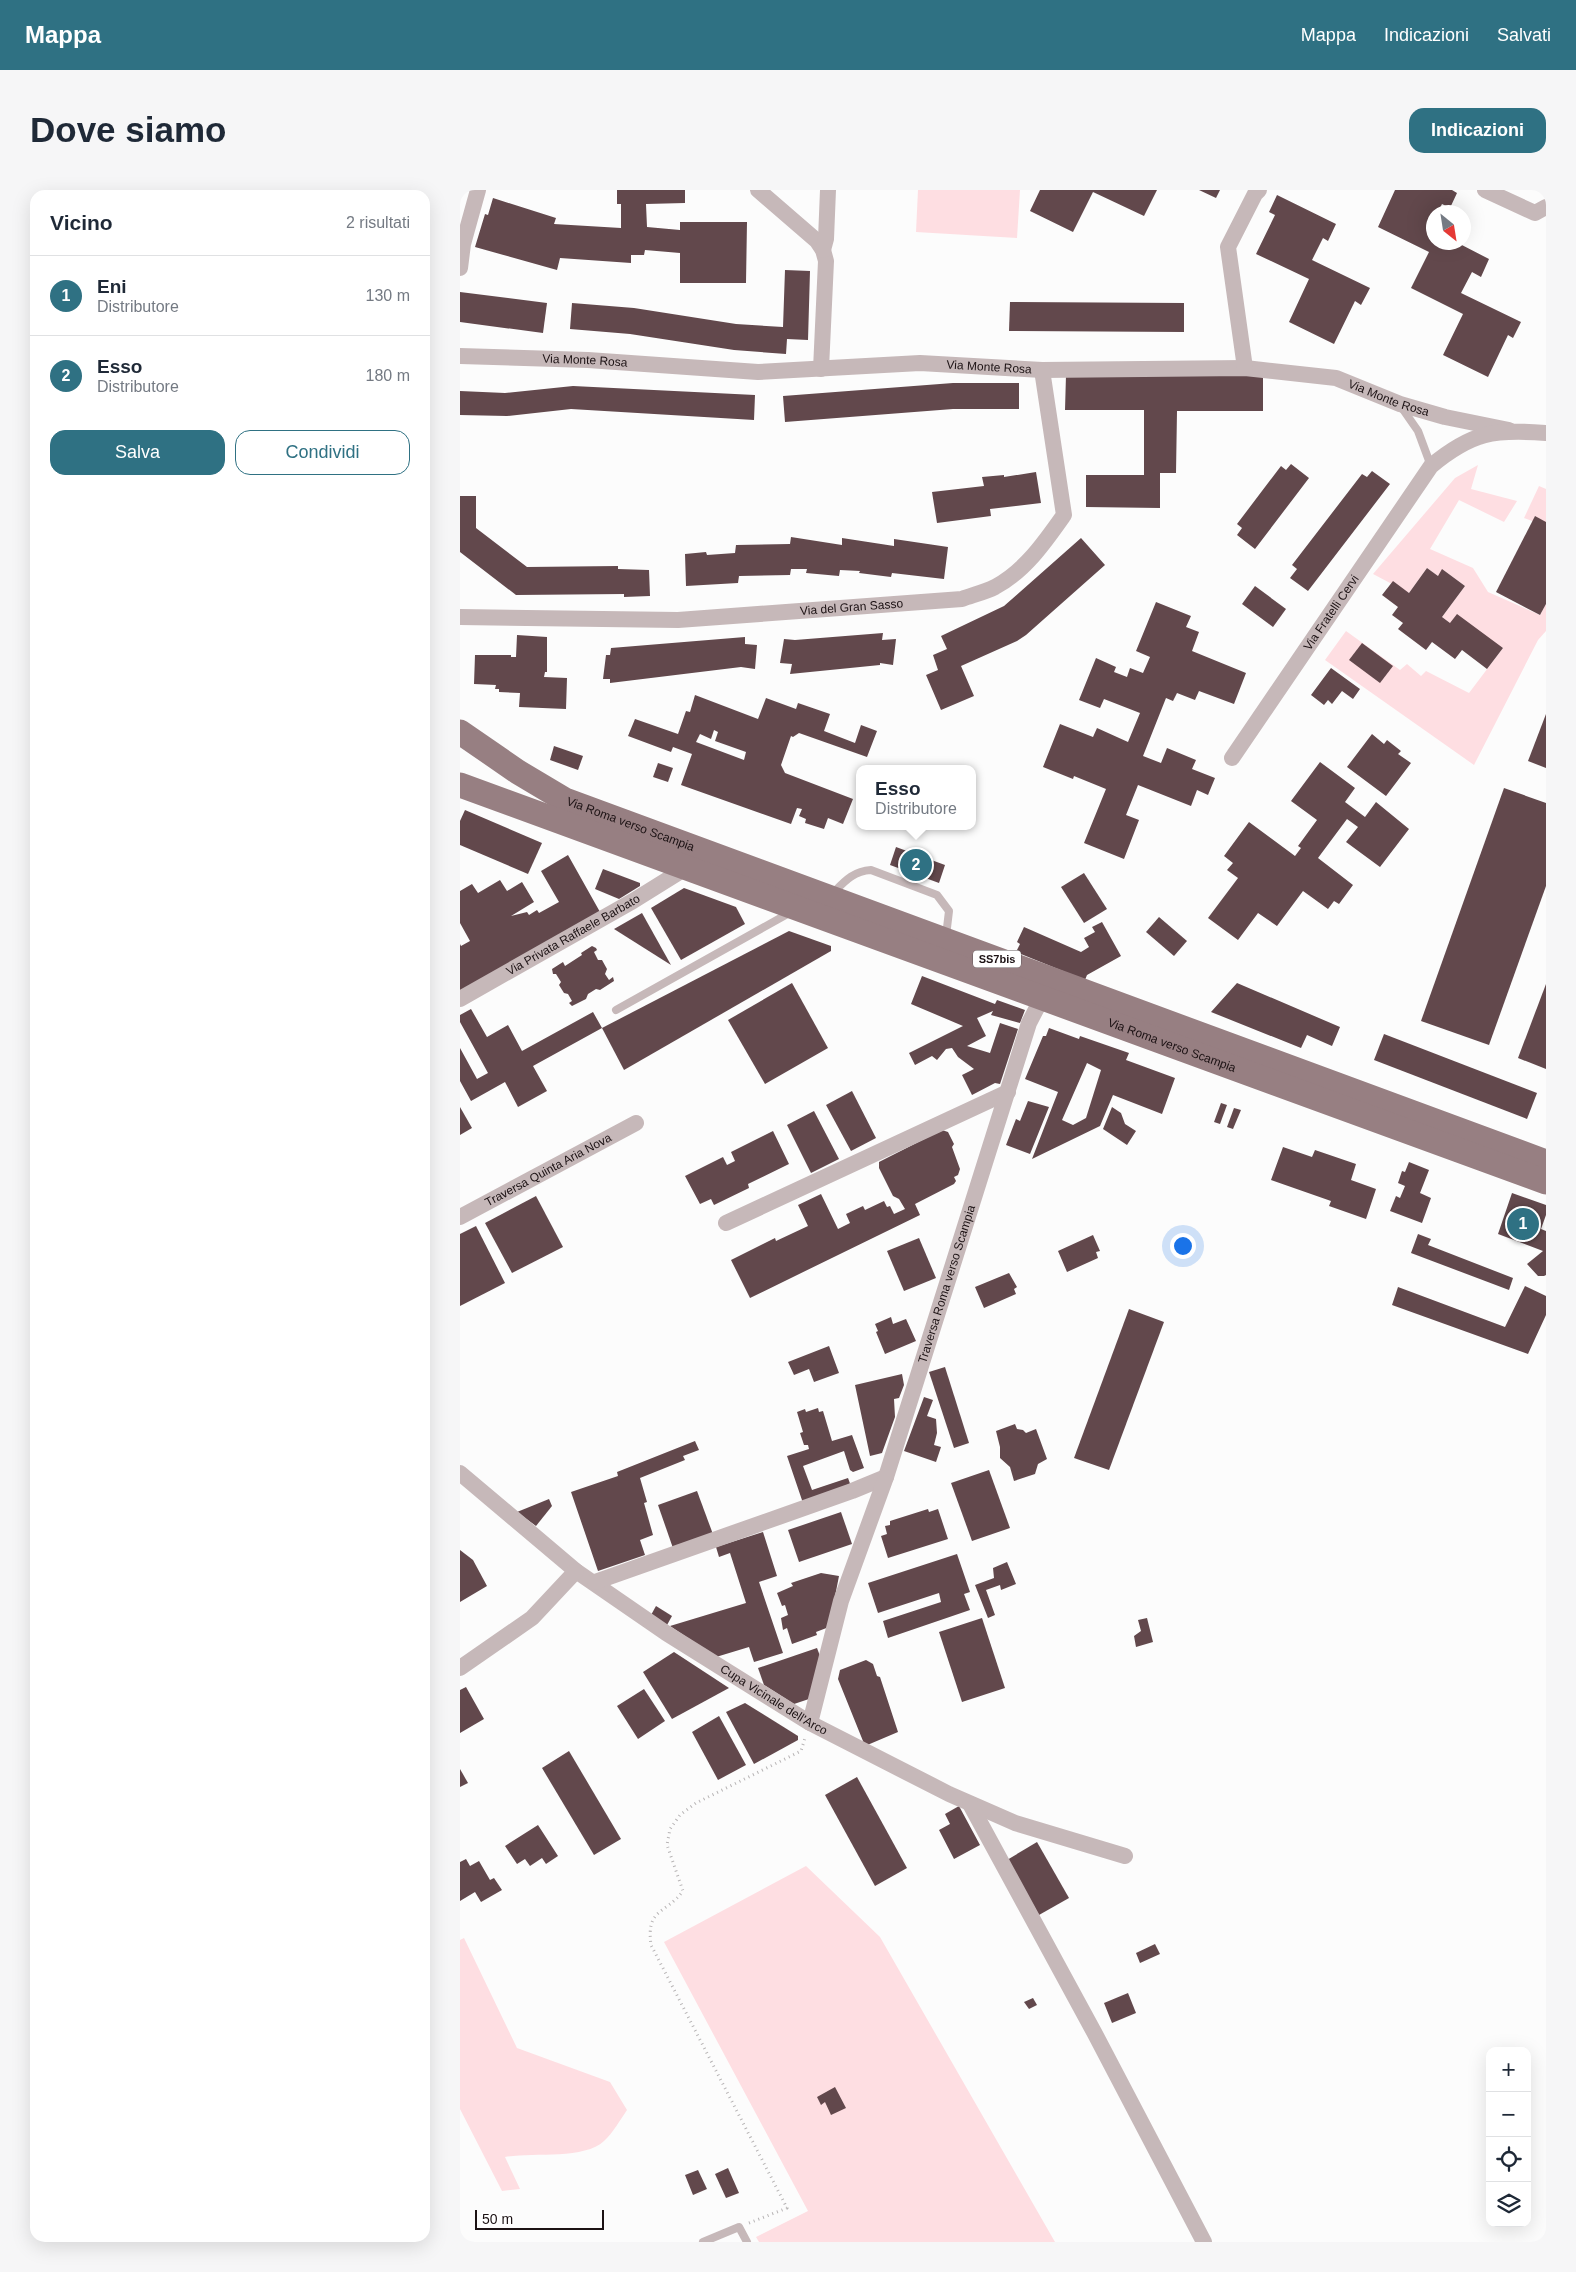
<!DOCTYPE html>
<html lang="it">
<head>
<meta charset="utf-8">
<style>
  :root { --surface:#fff; --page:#f6f6f7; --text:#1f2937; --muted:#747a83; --line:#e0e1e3; --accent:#2f7183 }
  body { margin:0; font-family:Arial,sans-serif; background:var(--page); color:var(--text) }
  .controls { position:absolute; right:15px; bottom:15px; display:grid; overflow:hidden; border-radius:10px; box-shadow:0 5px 20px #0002 }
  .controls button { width:45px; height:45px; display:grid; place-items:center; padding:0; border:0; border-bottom:1px solid var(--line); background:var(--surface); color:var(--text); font:25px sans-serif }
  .compass { position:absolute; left:966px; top:15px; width:45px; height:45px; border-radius:50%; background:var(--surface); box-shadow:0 5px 20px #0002; rotate:150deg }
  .scale { position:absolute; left:15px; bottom:12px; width:129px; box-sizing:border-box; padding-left:5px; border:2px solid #1c1214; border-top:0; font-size:14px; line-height:18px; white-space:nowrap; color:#1c1214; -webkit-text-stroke:4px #fff; paint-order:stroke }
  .you { position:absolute; left:722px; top:1055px; width:18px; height:18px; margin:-12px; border:4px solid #fff; border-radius:50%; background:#1a73e8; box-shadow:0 0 0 8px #1a73e833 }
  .badge { display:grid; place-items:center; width:32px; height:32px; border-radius:50%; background:var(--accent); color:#fff; font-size:16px; font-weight:700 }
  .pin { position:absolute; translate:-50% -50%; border:2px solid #fff; box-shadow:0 1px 5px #0006 }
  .popup { position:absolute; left:396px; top:575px; width:120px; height:65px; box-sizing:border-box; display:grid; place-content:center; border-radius:10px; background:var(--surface); filter:drop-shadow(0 1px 4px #0005); font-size:16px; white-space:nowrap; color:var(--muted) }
  .popup b { font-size:19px; color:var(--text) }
  .popup::after { content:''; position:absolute; left:50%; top:100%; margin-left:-10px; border:10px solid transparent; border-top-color:var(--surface) }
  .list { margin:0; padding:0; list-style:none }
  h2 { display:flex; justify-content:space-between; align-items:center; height:65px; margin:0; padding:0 20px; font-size:21px }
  h2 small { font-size:16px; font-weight:400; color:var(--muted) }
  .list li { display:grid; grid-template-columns:32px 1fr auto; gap:15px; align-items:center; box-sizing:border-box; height:80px; padding:0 20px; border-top:1px solid var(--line) }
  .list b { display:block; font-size:19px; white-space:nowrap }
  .list p { margin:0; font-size:16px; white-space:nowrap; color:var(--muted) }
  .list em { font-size:16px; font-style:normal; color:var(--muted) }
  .actions { display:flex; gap:10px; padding:15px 20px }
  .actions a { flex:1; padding:11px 0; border:1px solid var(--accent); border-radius:15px; text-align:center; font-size:18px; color:var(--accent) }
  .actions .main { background:var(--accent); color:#fff }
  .icon { flex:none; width:28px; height:28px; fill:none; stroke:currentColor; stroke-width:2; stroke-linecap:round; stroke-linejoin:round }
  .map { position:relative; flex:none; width:1086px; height:2052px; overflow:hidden; border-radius:15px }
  header { display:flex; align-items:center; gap:30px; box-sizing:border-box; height:70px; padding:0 25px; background:var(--accent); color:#fff }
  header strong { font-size:24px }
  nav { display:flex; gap:28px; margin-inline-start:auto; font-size:18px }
  .intro { display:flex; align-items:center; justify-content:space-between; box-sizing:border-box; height:120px; padding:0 30px }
  h1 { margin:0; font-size:35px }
  .button { padding:12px 22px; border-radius:15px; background:var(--accent); color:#fff; font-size:18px; font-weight:700 }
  main { display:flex; gap:30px; padding:0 30px }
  aside { flex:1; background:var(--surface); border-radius:15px; box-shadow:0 5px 20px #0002 }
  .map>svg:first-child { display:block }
</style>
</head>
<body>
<header>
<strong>Mappa</strong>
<nav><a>Mappa</a><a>Indicazioni</a><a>Salvati</a></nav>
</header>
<div class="intro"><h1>Dove siamo</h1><a class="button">Indicazioni</a></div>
<main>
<aside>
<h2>Vicino<small>2 risultati</small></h2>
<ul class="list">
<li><span class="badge">1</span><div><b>Eni</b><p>Distributore</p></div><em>130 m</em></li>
<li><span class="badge">2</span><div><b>Esso</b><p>Distributore</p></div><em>180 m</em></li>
</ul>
<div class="actions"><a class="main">Salva</a><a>Condividi</a></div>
</aside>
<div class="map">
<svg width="1086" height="2052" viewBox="0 0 1086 2052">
  <rect width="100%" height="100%" fill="#fcfcfc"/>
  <!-- green -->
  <g fill="#fedee2">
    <polygon points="458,0 560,0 557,48 456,42"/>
    <polygon points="1018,275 1011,299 1057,311 1044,332 999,310 970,359 1013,378 1028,402 1080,425 1086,414 1086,441 1078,450 1014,575 865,470 886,441 940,480 947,474 961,486 966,481 1009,503 1043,458 990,433 982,427 1005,396 983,380 978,386 967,378 949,403 913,384 995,288"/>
    <polygon points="1079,296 1086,299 1086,336 1064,328"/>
    <polygon points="346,1676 420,1747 595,2052 299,2052 296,2047 348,2021 204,1752"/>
    <path d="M4,1748L57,1858L150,1892L167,1920C160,1930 153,1943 144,1951C124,1970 72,1962 45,1967L60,1999L42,2001L0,1919V1750Z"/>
  </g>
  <!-- building -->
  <g fill="#62484c" fill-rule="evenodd">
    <polygon points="157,0 225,0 225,13 186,14 187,37 220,40 220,32 287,32 286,93 220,93 220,63 185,60 184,65 171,65 171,73 100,68 97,80 15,57 25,24 28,25 33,8 96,28 94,34 161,38 161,14 157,14"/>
    <polygon points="580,0 697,0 684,26 633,2 613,42 570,21"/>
    <polygon points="739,0 760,0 756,8"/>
    <polygon points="935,0 992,0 997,3 990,18 982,14 978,22 974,22 974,33 970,40 974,42 974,52 996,52 1029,69 1021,87 1012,82 1001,103 1061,132 1053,148 1048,145 1028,187 983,165 1003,124 951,98 969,62 918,37"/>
    <polygon points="817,5 876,34 868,51 863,48 852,70 910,98 901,115 895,111 874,154 829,132 849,89 796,64 815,25 809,22"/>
    <polygon points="325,80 350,81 348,150 327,149 326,164 274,160 170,144 110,139 112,113 174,118 276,134 323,137"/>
    <polygon points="0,102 87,113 83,143 0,132"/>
    <polygon points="550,112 724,113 724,142 549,141"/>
    <polygon points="606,185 803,186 803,221 717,221 716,283 700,283 700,318 626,317 626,285 684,285 684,220 605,220"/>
    <polygon points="493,193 559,193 559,219 493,219 325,232 323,206"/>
    <polygon points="113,196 295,205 294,230 111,219 47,226 0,225 0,201 45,203"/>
    <polygon points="831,274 849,288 795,359 777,345 782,338 777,334 821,276 826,280"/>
    <polygon points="912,281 930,294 848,401 830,388 837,379 832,375 902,284 907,287"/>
    <polygon points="576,282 581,313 530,319 531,326 477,333 472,302 524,296 522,287 544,285 544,287"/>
    <polygon points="0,306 16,306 16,338 67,377 158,376 158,379 189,380 190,406 164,407 164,404 56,405 0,362"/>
    <polygon points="1075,326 1086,332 1086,414 1080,425 1036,402"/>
    <polygon points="331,347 382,355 382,348 434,356 434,349 488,357 484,389 432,383 431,387 399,383 400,381 380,380 379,386 346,383 347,379 331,379 330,385 279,386 278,393 226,396 225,364 246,362 247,365 275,363 276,355 330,354"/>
    <polygon points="621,348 645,375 566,445 557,451 501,476 514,506 481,520 466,485 478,480 473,465 487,459 481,446 544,416"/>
    <polygon points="967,378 978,386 982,379 1005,396 982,427 990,433 997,424 1043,458 1027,479 1002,460 995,469 972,452 966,460 938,439 943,433 932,425 938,417 922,405 933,391 949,403"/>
    <polygon points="795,396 826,419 813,437 782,414"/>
    <polygon points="696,412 731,426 726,437 739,442 732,461 786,483 774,514 739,501 735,510 717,503 713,511 706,508 683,566 701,573 707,558 736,570 732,579 755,588 748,605 737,600 731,616 678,595 666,625 679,630 664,669 624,653 646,599 614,586 613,589 583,577 600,534 633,547 637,538 668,552 680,523 644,509 640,518 619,510 636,468 656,477 654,482 667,487 670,478 683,483 690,467 676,461"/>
    <polygon points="423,443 422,450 436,449 433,475 420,473 420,475 330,484 332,474 320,473 324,449 335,450"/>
    <polygon points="57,445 87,447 87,482 85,482 84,487 107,488 106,519 59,517 60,503 39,502 39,499 35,499 36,495 14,494 15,465 51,465 51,467 56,467"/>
    <polygon points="285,447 285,454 297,455 295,479 281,477 150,493 150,489 143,489 146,465 150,465 151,458"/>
    <polygon points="902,453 933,476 920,493 889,470"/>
    <polygon points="871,478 900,499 893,509 882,501 872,514 868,510 864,515 851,505"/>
    <path d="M235,505L298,529L306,508L336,519L338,513L370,524L364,541L395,553L401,535L417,541L407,567L339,543L333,547L331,546L321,575L325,583L393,609L383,634L368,628L364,639L345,633L346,629L339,626L342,619L337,618L331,634L221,595L232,564L213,557L211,562L168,546L175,529L218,544L226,521L230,522ZM254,540L258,542L255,551L286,562L284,570L236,552L240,544L251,549Z"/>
    <polygon points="1086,524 1086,578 1068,571"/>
    <polygon points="912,544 924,554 927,550 941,561 938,564 951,573 926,606 887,577"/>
    <polygon points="94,556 123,566 118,580 90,570"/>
    <polygon points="860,572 895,598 885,612 905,627 916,612 949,639 920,677 886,652 898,637 887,629 858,668 893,695 879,714 874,711 868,719 843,701 817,736 798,723 778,750 748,728 778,688 767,680 773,673 764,666 789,632 835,666 841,658 838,656 857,630 831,611"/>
    <polygon points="198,573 213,578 208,592 193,587"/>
    <polygon points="1044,598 1086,613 1086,696 1029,855 961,831"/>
    <polygon points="5,620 82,653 68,684 0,655 0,631"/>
    <polygon points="436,657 485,675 479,693 430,675"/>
    <polygon points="108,665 140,722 0,803 0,754 1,756 10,751 0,733 0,701 12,694 18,703 40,690 47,701 62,692 74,712 51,726 67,722 69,725 77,720 79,723 99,712 81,681"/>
    <polygon points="143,679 180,693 180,696 159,709 135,699"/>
    <polygon points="624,683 647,719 624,733 601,697"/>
    <polygon points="224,698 276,717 285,734 221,770 191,718"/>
    <polygon points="182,723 211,775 154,739"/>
    <polygon points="699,727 727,751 714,766 686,742"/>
    <polygon points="642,732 661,766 627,785 625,790 556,762 560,754 557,752 564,737 621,762 629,757 624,748 635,742 632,737"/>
    <polygon points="329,741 371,756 371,761 164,880 142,838"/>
    <polygon points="132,756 136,758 137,760 134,762 138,770 142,770 147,779 145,784 149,790 153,787 154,791 140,800 136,799 128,804 126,809 112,816 109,813 112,811 108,804 104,803 99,795 101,792 96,784 93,784 92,779 103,772 105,776 122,765 121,763"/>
    <polygon points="462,786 535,814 537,810 565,820 560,833 531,825 533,821 517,828 526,846 507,856 530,863 540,833 558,839 540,894 535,893 512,905 502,885 514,879 498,867 492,858 486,859 477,870 472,866 455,875 449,863 503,836 451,814"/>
    <polygon points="332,793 368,858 305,894 268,830"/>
    <polygon points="777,793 880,837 872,856 847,845 841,858 751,822"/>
    <polygon points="1086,794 1086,879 1058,868"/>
    <polygon points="11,819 27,847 48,835 62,861 133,822 142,838 73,876 87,901 58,917 45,892 11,911 0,891 0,858 17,889 28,883 0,832 0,825"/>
    <path d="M589,838L619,849L620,846L669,863L666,870L715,888L702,924L653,905L640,936L572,969L598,902L565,889L583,846H586ZM627,873L641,880L626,928L613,935L602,930Z"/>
    <polygon points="924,844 1077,903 1067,929 914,870"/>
    <polygon points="392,901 416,948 391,961 366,915"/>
    <polygon points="568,911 589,917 570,964 546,955 556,929 560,931"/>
    <polygon points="761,913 767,915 760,934 754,932"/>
    <polygon points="0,917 12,938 0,945"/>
    <polygon points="652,917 661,923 665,934 676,941 667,955 643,939"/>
    <polygon points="774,918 781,920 773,939 767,937"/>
    <polygon points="354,921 379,969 351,983 327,935"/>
    <polygon points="482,940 488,942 494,954 492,957 500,979 498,985 494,987 496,991 494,994 455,1014 460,1025 290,1108 271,1070 315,1048 316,1051 348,1036 338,1015 361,1004 378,1039 390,1033 386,1024 403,1016 405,1020 424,1011 427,1017 430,1016 434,1024 445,1019 439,1009 433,1006 419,978 419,972"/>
    <polygon points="313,941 329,974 288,994 289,998 254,1015 251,1009 240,1014 225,986 263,967 267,975 275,971 271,962"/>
    <polygon points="823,957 852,967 855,960 896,974 891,990 916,999 906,1029 869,1016 871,1011 811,990"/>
    <polygon points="949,972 969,980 960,1003 971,1008 962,1033 930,1021 936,1006 940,1008 945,996 938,993 942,981 945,982"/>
    <polygon points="1052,1003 1086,1015 1086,1025 1081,1039 1086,1041 1086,1085 1084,1086 1078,1086 1067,1074 1083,1061 1038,1044"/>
    <polygon points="76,1006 103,1057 52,1083 25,1033"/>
    <polygon points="16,1036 45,1093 0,1116 0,1044"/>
    <polygon points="958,1044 971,1049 968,1055 1053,1088 1049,1100 951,1063"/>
    <polygon points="633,1045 640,1061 636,1062 638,1068 607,1082 598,1061"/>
    <polygon points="459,1048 476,1088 444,1101 427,1061"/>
    <polygon points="549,1083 557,1097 554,1099 556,1104 524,1118 515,1097"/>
    <polygon points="1065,1096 1086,1106 1086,1125 1068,1164 932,1115 938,1097 1045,1137"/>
    <polygon points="669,1119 704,1132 649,1280 614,1268"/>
    <polygon points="431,1127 433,1134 446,1129 456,1151 425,1164 416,1142 418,1141 415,1134"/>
    <polygon points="369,1156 379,1183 354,1192 349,1179 334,1185 328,1172"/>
    <polygon points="485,1177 509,1253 494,1258 469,1182"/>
    <polygon points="442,1184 444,1195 439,1208 434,1209 435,1227 422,1263 410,1266 395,1195"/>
    <polygon points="464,1207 473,1210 467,1226 476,1229 477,1243 474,1255 481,1257 476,1272 444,1261"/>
    <polygon points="358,1218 359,1222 363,1221 372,1251 392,1245 404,1278 393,1282 390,1280 384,1261 343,1276 352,1300 388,1288 392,1299 344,1316 327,1266 349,1259 348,1255 344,1255 340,1243 343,1242 337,1222 345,1219 346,1222"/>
    <polygon points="555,1234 557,1239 563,1240 566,1243 576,1239 587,1269 578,1274 575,1284 554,1291 550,1277 540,1268 540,1257 536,1241"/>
    <polygon points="235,1251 239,1260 223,1266 225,1270 180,1288 187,1312 184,1313 193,1345 180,1350 185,1365 138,1381 111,1302 158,1286 157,1282"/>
    <polygon points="529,1280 550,1338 512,1351 491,1293"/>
    <polygon points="237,1301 254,1347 214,1361 198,1315"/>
    <polygon points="89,1309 92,1316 76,1336 57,1322"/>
    <polygon points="468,1319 469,1322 478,1319 488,1349 428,1368 421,1346 427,1344 425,1336 430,1335 430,1331"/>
    <polygon points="381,1322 392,1354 339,1372 328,1340"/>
    <polygon points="303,1342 317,1386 299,1392 323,1463 294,1472 289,1457 256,1467 210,1436 286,1413 270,1363 259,1367 256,1357"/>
    <polygon points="0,1360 13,1370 27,1396 0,1412"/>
    <polygon points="497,1364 510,1402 504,1404 510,1420 428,1448 423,1431 481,1412 479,1403 418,1423 408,1393"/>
    <polygon points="547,1372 556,1394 541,1400 540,1395 526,1400 535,1425 528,1428 515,1395 534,1388 533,1378"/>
    <polygon points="361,1383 379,1386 369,1437 356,1442 357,1445 332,1454 327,1438 323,1440 321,1428 328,1425 325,1415 322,1416 317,1403 333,1396 331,1393"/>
    <polygon points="196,1416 212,1426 207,1435 191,1425"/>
    <polygon points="522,1428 545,1498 502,1512 479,1442"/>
    <polygon points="687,1428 693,1452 676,1457 674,1446 681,1441 678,1430"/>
    <polygon points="357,1458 363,1474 352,1508 334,1514 304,1495 298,1478"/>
    <polygon points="214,1462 269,1498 212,1529 183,1482"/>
    <polygon points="406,1470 413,1474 417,1486 420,1487 438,1542 405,1556 378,1489 380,1480"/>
    <polygon points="6,1497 24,1529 0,1543 0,1500"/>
    <polygon points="184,1499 205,1531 178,1549 157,1516"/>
    <polygon points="285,1513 338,1546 338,1550 294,1574 266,1522"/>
    <polygon points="259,1526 286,1575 258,1590 232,1542"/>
    <polygon points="109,1561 161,1649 134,1665 82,1578"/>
    <polygon points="0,1579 8,1593 0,1597"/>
    <polygon points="397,1587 447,1678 415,1696 365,1605"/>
    <polygon points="499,1616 520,1655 494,1669 479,1640 490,1634 485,1624"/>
    <polygon points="78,1635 98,1666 86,1674 82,1668 70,1676 65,1669 57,1674 45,1656"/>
    <polygon points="577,1652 609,1708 579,1725 547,1670"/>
    <polygon points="6,1669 10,1676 19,1671 30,1690 34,1688 42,1700 21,1712 15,1702 0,1711 0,1672"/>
    <polygon points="695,1754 700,1764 680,1773 676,1763"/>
    <polygon points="668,1803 676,1823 652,1833 644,1813"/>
    <polygon points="573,1808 577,1815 569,1819 564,1812"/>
    <polygon points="375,1897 386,1918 371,1925 365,1912 361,1915 357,1907"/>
    <polygon points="268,1978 279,2003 266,2008 255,1984"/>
    <polygon points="238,1980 247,1999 233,2005 225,1985"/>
  </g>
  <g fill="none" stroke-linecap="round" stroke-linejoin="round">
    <!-- path -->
    <path stroke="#b7b4b5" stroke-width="3" stroke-dasharray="1 4" stroke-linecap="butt" d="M289,2033L327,2018L191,1755C186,1718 205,1725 223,1701L207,1655L210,1639L220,1625L236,1613L341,1561L345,1548"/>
    <!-- service -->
    <g stroke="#c6b8b9" stroke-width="8">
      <polyline points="942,218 958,241 971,276"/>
      <path d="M372,704C384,692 393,681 411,680L477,705L489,721L486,746"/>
      <polyline points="156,820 331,722"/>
      <polyline points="243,2052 279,2037 287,2052"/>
    </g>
    <!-- minor -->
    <g stroke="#c6b8b9" stroke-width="16">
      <polyline points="298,0 357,51 363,60 366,71 361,179"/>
      <polyline points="1025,0 1075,23 1086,17"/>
      <polyline points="363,60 366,49 368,0"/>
      <polyline points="0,78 3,54 18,0"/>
      <path id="s1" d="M0,166L128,170L298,182L460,173L582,180L785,178L876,188L940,214L985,227L1049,240"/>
      <polyline points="785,178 768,57 795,4 799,0"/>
      <path id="s2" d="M0,427L218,430L502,409C513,405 525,402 535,397C565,381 585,352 604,325L582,180"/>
      <path id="s3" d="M772,568L971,276C1012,242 1034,239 1086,243"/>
      <path id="s4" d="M0,809L173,711L226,678"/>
      <path id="s5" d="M0,1027L176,933"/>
      <polyline points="266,1033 548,902"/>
      <path id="s6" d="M0,1283L116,1381L206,1443L350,1533L489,1604L555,1633L665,1666"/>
      <polyline points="135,1392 392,1301 426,1287"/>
      <polyline points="0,1478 72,1428 116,1381"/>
      <path id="s7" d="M350,1533L381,1411L426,1287L569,833L582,808"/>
      <polyline points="510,1614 634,1842 744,2052"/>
    </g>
    <!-- primary -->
    <g stroke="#977f82" stroke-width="25">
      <path id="s8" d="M0,542L58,582L105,610L1086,972"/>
      <path id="s9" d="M0,595L1086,992"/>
    </g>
  </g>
  <g text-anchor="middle" stroke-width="5" stroke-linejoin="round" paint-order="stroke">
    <!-- shield labels -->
    <rect fill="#fff" stroke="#60595a" stroke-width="1" x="513" y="760.5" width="48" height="17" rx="4"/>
    <g font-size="11" font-weight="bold" fill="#1c1214">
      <text x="537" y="773">SS7bis</text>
    </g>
    <!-- street labels -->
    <g font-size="12" fill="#1c1214" stroke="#fff">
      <text dy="4" stroke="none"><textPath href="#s1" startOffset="125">Via Monte Rosa</textPath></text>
      <text dy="4" stroke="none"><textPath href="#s1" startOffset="530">Via Monte Rosa</textPath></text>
      <text dy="4" stroke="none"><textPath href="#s1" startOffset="934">Via Monte Rosa</textPath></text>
      <text dy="4" stroke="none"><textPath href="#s2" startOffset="392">Via del Gran Sasso</textPath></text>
      <text dy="4" stroke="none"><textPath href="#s3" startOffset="176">Via Fratelli Cervi</textPath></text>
      <text dy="4" stroke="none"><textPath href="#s8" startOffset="195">Via Roma verso Scampia</textPath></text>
      <text dy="4" stroke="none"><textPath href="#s4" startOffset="130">Via Privata Raffaele Barbato</textPath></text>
      <text dy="4" stroke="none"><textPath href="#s9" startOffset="758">Via Roma verso Scampia</textPath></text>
      <text dy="4" stroke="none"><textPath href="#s5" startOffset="100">Traversa Quinta Aria Nova</textPath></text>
      <text dy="4" stroke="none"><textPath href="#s7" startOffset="460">Traversa Roma verso Scampia</textPath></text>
      <text dy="4" stroke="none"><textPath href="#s6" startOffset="388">Cupa Vicinale dell'Arco</textPath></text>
    </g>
  </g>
</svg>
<div class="controls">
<button>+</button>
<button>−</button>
<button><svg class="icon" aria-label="locate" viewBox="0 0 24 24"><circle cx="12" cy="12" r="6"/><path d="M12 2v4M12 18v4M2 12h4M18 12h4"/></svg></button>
<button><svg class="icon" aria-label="layers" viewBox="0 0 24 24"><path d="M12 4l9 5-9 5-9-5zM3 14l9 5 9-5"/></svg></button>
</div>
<svg class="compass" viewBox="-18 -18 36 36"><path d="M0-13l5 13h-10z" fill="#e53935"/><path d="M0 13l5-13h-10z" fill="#747a83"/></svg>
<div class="scale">50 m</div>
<div class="you"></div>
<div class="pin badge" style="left:1063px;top:1034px">1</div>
<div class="pin badge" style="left:456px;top:675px">2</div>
<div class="popup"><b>Esso</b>Distributore</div>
</div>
</main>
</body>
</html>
